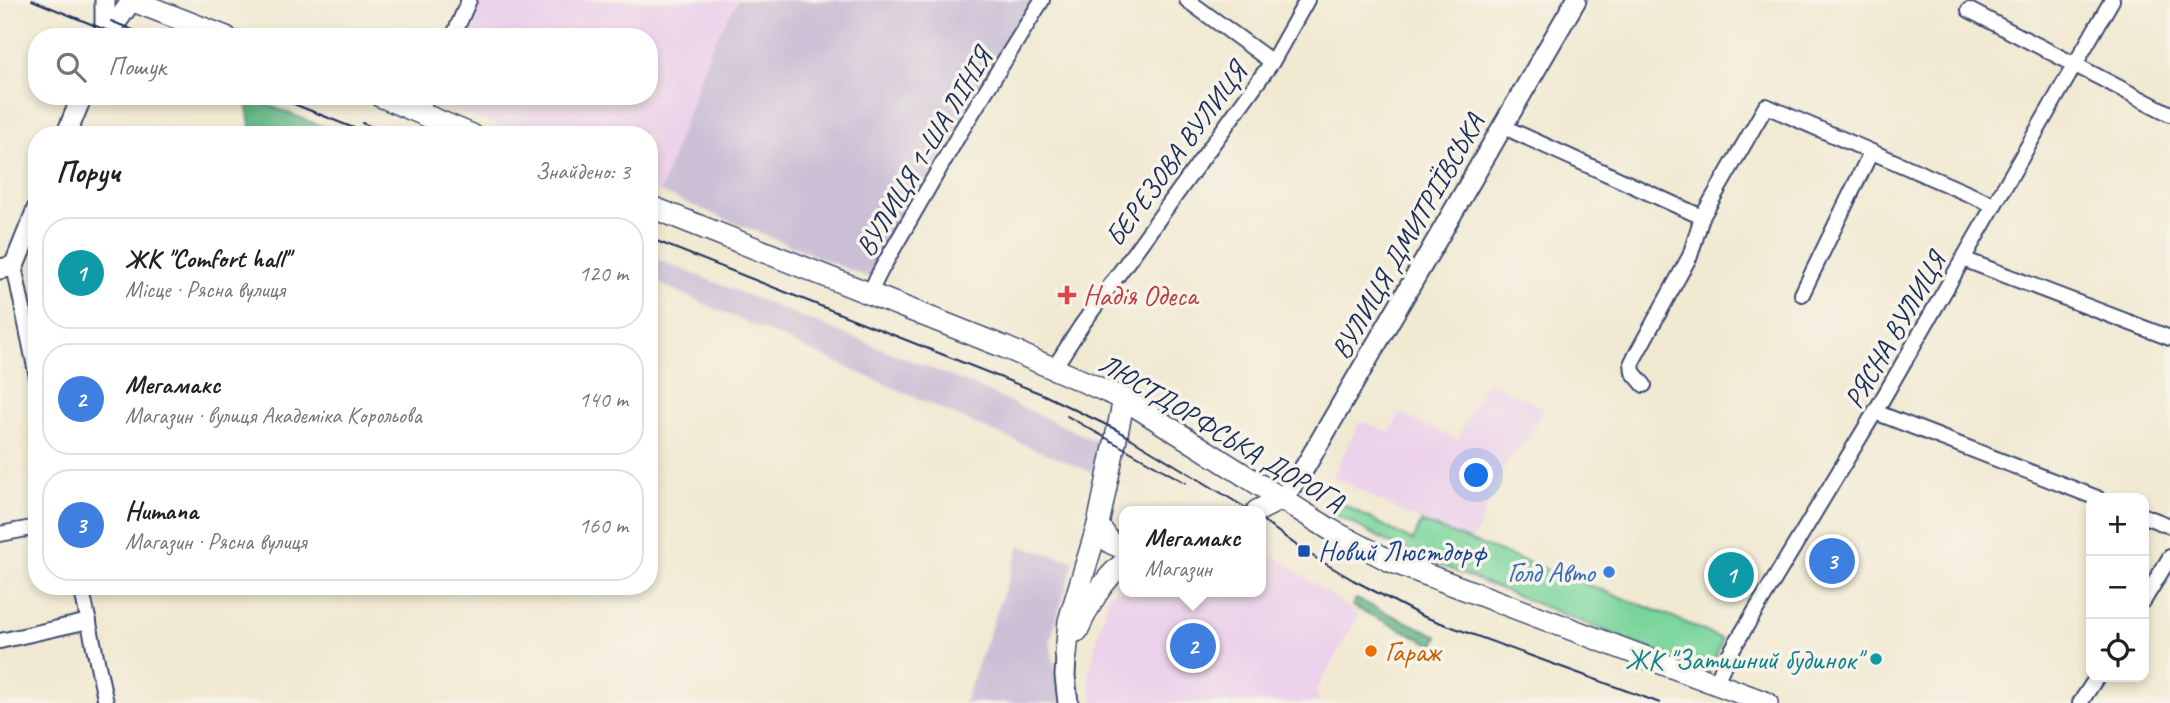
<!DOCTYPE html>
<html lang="uk">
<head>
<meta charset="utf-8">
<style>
  :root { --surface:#fff; --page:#f6f6f6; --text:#222; --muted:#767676; --line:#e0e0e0; --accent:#0b8043 }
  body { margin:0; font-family:Caveat,sans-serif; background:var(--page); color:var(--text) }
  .controls { position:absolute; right:21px; bottom:21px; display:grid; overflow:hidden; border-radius:14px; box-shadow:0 4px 10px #0003 }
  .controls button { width:63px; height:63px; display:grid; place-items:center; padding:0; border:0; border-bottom:2px solid var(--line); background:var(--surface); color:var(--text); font:35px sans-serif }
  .you { position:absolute; left:1477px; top:476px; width:24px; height:24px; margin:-18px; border:5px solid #fff; border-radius:50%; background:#1a73e8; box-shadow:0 0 0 10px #1a73e833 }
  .badge { display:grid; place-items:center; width:46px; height:46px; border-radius:50%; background:var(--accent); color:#fff; font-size:23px; font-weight:700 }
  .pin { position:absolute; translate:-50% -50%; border:4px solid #fff; box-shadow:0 2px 7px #0006 }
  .popup { position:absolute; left:1119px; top:506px; width:147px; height:91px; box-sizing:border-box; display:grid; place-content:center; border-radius:14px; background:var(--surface); filter:drop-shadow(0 2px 5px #0005); font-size:23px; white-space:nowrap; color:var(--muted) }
  .popup b { font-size:26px; color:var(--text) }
  .popup::after { content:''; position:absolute; left:50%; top:100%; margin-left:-14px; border:14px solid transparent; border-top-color:var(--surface) }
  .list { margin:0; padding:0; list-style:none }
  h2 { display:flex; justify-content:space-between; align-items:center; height:91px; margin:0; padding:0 28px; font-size:30px }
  h2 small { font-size:23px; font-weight:400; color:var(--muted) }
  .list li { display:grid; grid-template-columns:46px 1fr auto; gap:21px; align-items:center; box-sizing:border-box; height:112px; margin:0 14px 14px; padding:0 14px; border:2px solid var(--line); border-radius:28px }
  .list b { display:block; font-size:26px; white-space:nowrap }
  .list p { margin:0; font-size:23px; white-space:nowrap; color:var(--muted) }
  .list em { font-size:23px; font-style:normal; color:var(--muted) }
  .icon { flex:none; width:38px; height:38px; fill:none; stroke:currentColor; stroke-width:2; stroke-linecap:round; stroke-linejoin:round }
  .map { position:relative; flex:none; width:2170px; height:703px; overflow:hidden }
  .search { position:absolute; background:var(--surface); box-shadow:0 4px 10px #0003; left:28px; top:28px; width:630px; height:77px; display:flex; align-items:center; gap:18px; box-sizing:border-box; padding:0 24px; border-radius:28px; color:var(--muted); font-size:26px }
  .panel { position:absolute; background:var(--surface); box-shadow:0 4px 10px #0003; left:28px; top:126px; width:630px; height:469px; border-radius:28px }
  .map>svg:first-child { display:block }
</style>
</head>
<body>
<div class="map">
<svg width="2170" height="703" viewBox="0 0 2170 703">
  <rect width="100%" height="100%" fill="#f7f3e8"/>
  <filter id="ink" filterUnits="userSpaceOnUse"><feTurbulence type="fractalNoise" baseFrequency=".0143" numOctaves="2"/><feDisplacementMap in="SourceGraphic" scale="14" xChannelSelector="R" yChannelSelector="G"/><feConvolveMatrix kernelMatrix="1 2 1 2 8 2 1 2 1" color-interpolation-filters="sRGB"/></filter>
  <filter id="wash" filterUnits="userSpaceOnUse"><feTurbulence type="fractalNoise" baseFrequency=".00686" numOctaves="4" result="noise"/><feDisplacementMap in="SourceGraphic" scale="28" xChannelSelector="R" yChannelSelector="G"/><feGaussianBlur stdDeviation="1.57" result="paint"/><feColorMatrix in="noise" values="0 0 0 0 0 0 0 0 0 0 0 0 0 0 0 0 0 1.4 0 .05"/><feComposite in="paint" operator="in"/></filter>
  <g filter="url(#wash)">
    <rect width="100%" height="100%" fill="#f1e9d2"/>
    <!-- built -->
    <g fill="#ecd1ea">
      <polygon points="471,0 738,0 710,49 660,192 649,188 649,135 519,135 432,99 433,96 649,96 649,37 457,37"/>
      <polygon points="1486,381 1543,408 1528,439 1507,461 1472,542 1421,522 1332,476 1360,421 1390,433 1400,413 1457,440"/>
      <polygon points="1276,557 1359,615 1316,691 1319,703 1094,703 1088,676 1109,592 1125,589 1125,592 1261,592 1261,560"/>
    </g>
    <!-- industrial -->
    <g fill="#cbbfd5">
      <polygon points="738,0 1034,0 872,279 660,192 710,49"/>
      <polygon points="649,256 977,387 1100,443 1096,474 977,425 649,279"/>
      <polygon points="1020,546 1074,561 1050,641 1061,703 964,703"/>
    </g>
    <!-- green -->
    <polygon fill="#7ad59c" stroke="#4a827d" stroke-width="2" points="1341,503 1413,541 1421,522 1673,617 1722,639 1710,673 1405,551 1335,514"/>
    <!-- forest -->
    <g fill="#63b684" stroke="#3f7271" stroke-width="2">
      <polygon points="245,96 344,135 252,135"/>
      <polygon points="1356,599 1438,636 1434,645 1352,606"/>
    </g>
  </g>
  <g filter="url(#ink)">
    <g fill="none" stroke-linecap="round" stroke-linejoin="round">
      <defs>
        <g id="street">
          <polyline points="1187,0 1272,62"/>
          <polyline points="1969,10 2170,114"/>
          <polyline points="453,37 469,0"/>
          <polyline points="420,113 427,96"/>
          <polyline points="1504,127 1702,217 1766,106 1994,205"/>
          <polyline points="1963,259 2170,338"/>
          <polyline points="14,266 37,377"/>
          <polyline points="869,294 881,270 961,131 1042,0"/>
          <polyline points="1802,294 1871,152"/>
          <polyline points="1054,368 1081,326 1272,62 1307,0"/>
          <polyline points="1644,385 1633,372 1632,362 1690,256 1702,217"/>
          <polyline points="1875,412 2097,498"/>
          <polyline points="2144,516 2170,526"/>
          <polyline points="0,534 37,527"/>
          <polyline points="81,586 106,703"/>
          <polyline points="2144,600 2170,557"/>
          <polyline points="0,641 89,621"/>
          <polyline points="1716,682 1727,658 1875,412 2112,0"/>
          <polyline points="2080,703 2097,677"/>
        </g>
        <g id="secondary">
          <polyline points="105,37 105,0"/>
          <polyline points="106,37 132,0"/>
          <polyline points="66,135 82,96"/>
          <polyline points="0,269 14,266 37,209"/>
          <polyline points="1283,498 1305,467 1576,0"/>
          <polyline points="1066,655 1065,676 1068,703"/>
        </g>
        <g id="primary">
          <polyline points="131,0 226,37"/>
          <polyline points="380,96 472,135"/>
          <polyline points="649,206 1004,347 1124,399 1331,530 1390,561 1767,703"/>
          <polyline points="1257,511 1283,498"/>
          <polyline points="1098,525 1111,543 1125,549"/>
          <path d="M1077,631C1089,605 1102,580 1125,562"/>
          <polyline points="1066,655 1069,621 1098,525 1124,399"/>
        </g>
      </defs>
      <!-- street casing -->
      <use href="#street" stroke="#3b4b6f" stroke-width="18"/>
      <!-- secondary casing -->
      <use href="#secondary" stroke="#3b4b6f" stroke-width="23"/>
      <!-- primary casing -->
      <use href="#primary" stroke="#3b4b6f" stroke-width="24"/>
      <!-- street -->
      <use href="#street" stroke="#fff" stroke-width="14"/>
      <!-- secondary -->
      <use href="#secondary" stroke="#fff" stroke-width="19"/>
      <!-- primary -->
      <use href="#primary" stroke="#fff" stroke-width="21"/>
      <!-- tram -->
      <g stroke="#1b2f5e" stroke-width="2">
        <polyline points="32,0 123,37"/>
        <polyline points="111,21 150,37"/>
        <polyline points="274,96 371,135"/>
        <polyline points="362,123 392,135"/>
        <polyline points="649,238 1042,394 1117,430 1251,511"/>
        <polyline points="1067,416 1186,483"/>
        <polyline points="1261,519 1304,551 1353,580 1422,616 1660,703"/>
      </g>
    </g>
  </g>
  <!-- markers -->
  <path fill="#e0444e" stroke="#f7f3e8" stroke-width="2.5" d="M1063.5 284.5h7v7h7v7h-7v7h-7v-7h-7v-7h7z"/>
  <rect fill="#1a4fb4" stroke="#f7f3e8" stroke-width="2.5" x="1297" y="544" width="14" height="14" rx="3.5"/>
  <circle fill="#3f7fe0" stroke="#f7f3e8" stroke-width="2.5" cx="1609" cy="572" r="7"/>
  <circle fill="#e8710a" stroke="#f7f3e8" stroke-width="2.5" cx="1371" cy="651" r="7"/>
  <circle fill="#0f9aa8" stroke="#f7f3e8" stroke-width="2.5" cx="1876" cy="659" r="7"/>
  <g text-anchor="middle" stroke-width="7" stroke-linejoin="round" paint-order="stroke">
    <!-- street labels -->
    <g font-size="28" fill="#1b2f5e" stroke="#f7f3e8">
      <text transform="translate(923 152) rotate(-59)" y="10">ВУЛИЦЯ 1-ША ЛІНІЯ</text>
      <text transform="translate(1175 154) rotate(-54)" y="10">БЕРЕЗОВА ВУЛИЦЯ</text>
      <text transform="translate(1407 236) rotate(-60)" y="10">ВУЛИЦЯ ДМИТРІЇВСЬКА</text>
      <text transform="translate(1894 330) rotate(-60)" y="10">РЯСНА ВУЛИЦЯ</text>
      <text transform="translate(1222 432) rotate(31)" y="10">ЛЮСТДОРФСЬКА ДОРОГА</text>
    </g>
    <!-- health labels -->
    <g font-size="28" fill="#be3a42" stroke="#f7f3e8" text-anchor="start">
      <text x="1083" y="305">Надія Одеса</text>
    </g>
    <!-- transit labels -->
    <g font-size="28" fill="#164399" stroke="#f7f3e8" text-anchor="start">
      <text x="1318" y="561">Новий Люстдорф</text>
    </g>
    <!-- shop labels -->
    <g font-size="28" fill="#366cbe" stroke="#f7f3e8" text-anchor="end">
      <text x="1595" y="582">Голд Авто</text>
    </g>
    <!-- food labels -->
    <g font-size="28" fill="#c56008" stroke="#f7f3e8" text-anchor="start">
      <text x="1385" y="661">Гараж</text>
    </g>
    <!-- culture labels -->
    <g font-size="28" fill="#0d838f" stroke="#f7f3e8" text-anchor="end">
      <text x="1862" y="669">ЖК "Затишний будинок"</text>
    </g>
  </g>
</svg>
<div class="controls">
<button>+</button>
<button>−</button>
<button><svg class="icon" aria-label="locate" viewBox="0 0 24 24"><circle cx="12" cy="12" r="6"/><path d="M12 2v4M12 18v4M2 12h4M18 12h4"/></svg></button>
</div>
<div class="you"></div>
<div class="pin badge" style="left:1731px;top:575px;background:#0f9aa8">1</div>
<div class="pin badge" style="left:1193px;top:646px;background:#3f7fe0">2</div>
<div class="popup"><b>Мегамакс</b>Магазин</div>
<div class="pin badge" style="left:1832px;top:561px;background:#3f7fe0">3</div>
<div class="search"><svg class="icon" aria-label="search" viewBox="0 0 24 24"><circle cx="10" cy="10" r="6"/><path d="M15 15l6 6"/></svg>Пошук</div>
<section class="panel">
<h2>Поруч<small>Знайдено: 3</small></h2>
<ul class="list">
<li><span class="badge" style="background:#0f9aa8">1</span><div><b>ЖК &quot;Comfort hall&quot;</b><p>Місце · Рясна вулиця</p></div><em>120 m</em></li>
<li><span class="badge" style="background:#3f7fe0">2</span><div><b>Мегамакс</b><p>Магазин · вулиця Академіка Корольова</p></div><em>140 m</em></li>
<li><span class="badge" style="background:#3f7fe0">3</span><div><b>Humana</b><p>Магазин · Рясна вулиця</p></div><em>160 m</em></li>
</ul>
</section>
</div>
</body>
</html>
